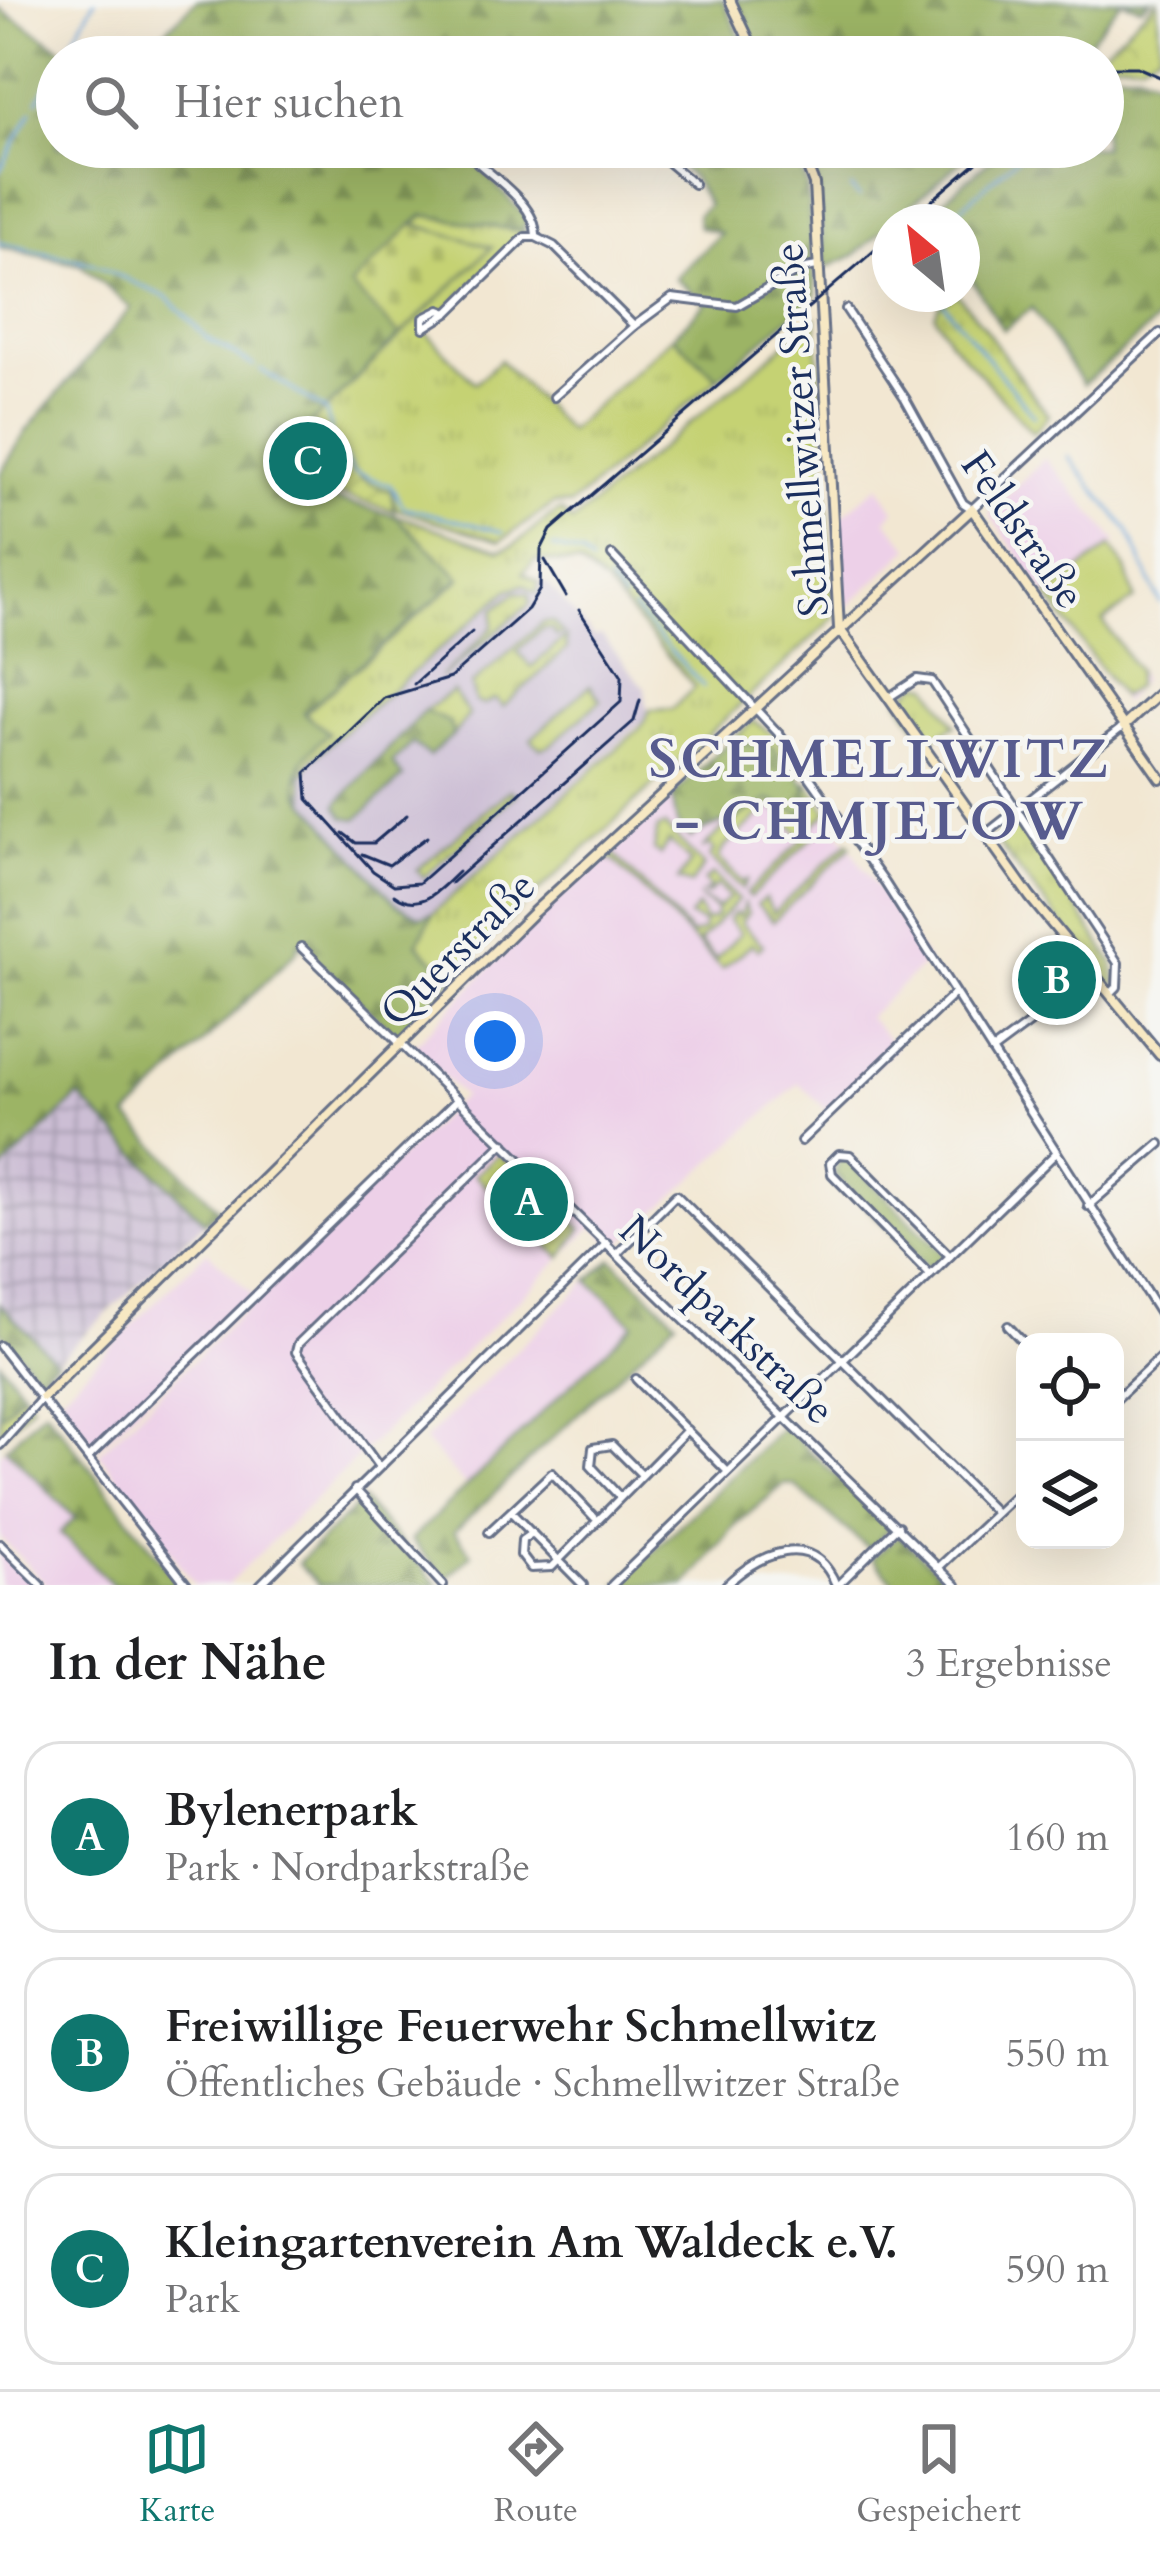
<!DOCTYPE html>
<html lang="de">
<head>
<meta charset="utf-8">
<style>
  :root { --surface:#fff; --page:#f6f6f6; --text:#202124; --muted:#757577; --line:#e0e0e0; --accent:#0f766e }
  body { margin:0; font-family:Cardo,serif; background:var(--page); color:var(--text) }
  .controls { position:absolute; right:36px; bottom:36px; display:grid; overflow:hidden; border-radius:24px; box-shadow:0 12px 48px #0002 }
  .controls button { width:108px; height:108px; display:grid; place-items:center; padding:0; border:0; border-bottom:3px solid var(--line); background:var(--surface); color:var(--text); font:60px sans-serif }
  .compass { position:absolute; left:872px; top:204px; width:108px; height:108px; border-radius:50%; background:var(--surface); box-shadow:0 12px 48px #0002; rotate:331deg }
  .you { position:absolute; left:495px; top:1041px; width:42px; height:42px; margin:-30px; border:9px solid #fff; border-radius:50%; background:#1a73e8; box-shadow:0 0 0 18px #1a73e833 }
  .badge { display:grid; place-items:center; width:78px; height:78px; border-radius:50%; background:var(--accent); color:#fff; font-size:39px; font-weight:700 }
  .pin { position:absolute; translate:-50% -50%; border:6px solid #fff; box-shadow:0 3px 12px #0006 }
  .list { margin:0; padding:0; list-style:none }
  h2 { display:flex; justify-content:space-between; align-items:center; height:156px; margin:0; padding:0 48px; font-size:51px }
  h2 small { font-size:39px; font-weight:400; color:var(--muted) }
  .list li { display:grid; grid-template-columns:78px 1fr auto; gap:36px; align-items:center; box-sizing:border-box; height:192px; margin:0 24px 24px; padding:0 24px; border:3px solid var(--line); border-radius:36px }
  .list b { display:block; font-size:45px; white-space:nowrap }
  .list p { margin:0; font-size:39px; white-space:nowrap; color:var(--muted) }
  .list em { font-size:39px; font-style:normal; color:var(--muted) }
  .icon { flex:none; width:66px; height:66px; fill:none; stroke:currentColor; stroke-width:2; stroke-linecap:round; stroke-linejoin:round }
  .map { position:relative; flex:none; width:1160px; height:1585px; overflow:hidden }
  .search { position:absolute; background:var(--surface); box-shadow:0 12px 48px #0002; left:36px; right:36px; top:36px; height:132px; display:flex; align-items:center; gap:30px; box-sizing:border-box; padding:0 42px; border-radius:66px; color:var(--muted); font-size:45px }
  .sheet { height:804px; background:var(--surface) }
  nav { display:flex; justify-content:space-around; align-items:center; box-sizing:border-box; height:168px; border-top:3px solid var(--line); background:var(--surface); font-size:33px; color:var(--muted) }
  nav a { display:grid; justify-items:center; gap:6px }
  nav .on { color:var(--accent) }
  .map>svg:first-child { display:block }
</style>
</head>
<body>
<div class="map">
<svg width="1160" height="1585" viewBox="0 0 1160 1585">
  <defs>
    <pattern id="industrial-grid" width="8" height="8" patternUnits="userSpaceOnUse" patternTransform="scale(3)"><rect width="8" height="8" fill="#ccbed4"/><path d="M0 4h8M4 0v8" fill="none" stroke="#a59baf"/></pattern>
    <pattern id="grass-tufts" width="24" height="20" patternUnits="userSpaceOnUse" patternTransform="scale(3)"><rect width="24" height="20" fill="#c5d273"/><path d="M3 7l-1-3M5 7V3M7 7l1-3M15 17l-1-3M17 17v-4M19 17l1-3" fill="none" stroke="#a9b566"/></pattern>
    <pattern id="forest-firs" width="22" height="20" patternUnits="userSpaceOnUse" patternTransform="scale(3)"><rect width="22" height="20" fill="#9cb465"/><path d="M5 1l3.5 6h-7zM16 11l3.5 6h-7z" fill="#7e9356"/></pattern>
    <pattern id="cemetery-stones" width="16" height="16" patternUnits="userSpaceOnUse" patternTransform="scale(3)"><rect width="16" height="16" fill="#c5d273"/><path d="M2 7V4a2 2 0 0 1 4 0v3zM10 15v-3a2 2 0 0 1 4 0v3z" fill="#a9b566"/></pattern>
    <pattern id="park-crowns" width="20" height="18" patternUnits="userSpaceOnUse" patternTransform="scale(3)"><rect width="20" height="18" fill="#c5d273"/><path d="M2 6a3 3 0 1 1 6 0M12 15a3 3 0 1 1 6 0" fill="none" stroke="#a9b566"/></pattern>
    <pattern id="garden-furrows" width="10" height="10" patternUnits="userSpaceOnUse" patternTransform="scale(3)"><rect width="10" height="10" fill="#c5d273"/><path d="M-1 1l2-2M0 10L10 0M9 11l2-2" fill="none" stroke="#a9b566"/></pattern>
  </defs>
  <rect width="100%" height="100%" fill="#f6f6f2"/>
  <filter id="ink" filterUnits="userSpaceOnUse"><feTurbulence type="fractalNoise" baseFrequency=".00833" numOctaves="2"/><feDisplacementMap in="SourceGraphic" scale="24" xChannelSelector="R" yChannelSelector="G"/><feConvolveMatrix kernelMatrix="1 2 1 2 8 2 1 2 1" color-interpolation-filters="sRGB"/></filter>
  <filter id="wash" filterUnits="userSpaceOnUse"><feTurbulence type="fractalNoise" baseFrequency=".004" numOctaves="4" result="noise"/><feDisplacementMap in="SourceGraphic" scale="48" xChannelSelector="R" yChannelSelector="G"/><feGaussianBlur stdDeviation="2.7" result="paint"/><feColorMatrix in="noise" values="0 0 0 0 0 0 0 0 0 0 0 0 0 0 0 0 0 1.4 0 .05"/><feComposite in="paint" operator="in"/></filter>
  <g filter="url(#wash)">
    <rect width="100%" height="100%" fill="#f2e7d2"/>
    <!-- built -->
    <g fill="#edd0e8">
      <polygon points="1045,458 1117,542 1074,577 1138,670 1142,680 1123,703 989,514"/>
      <polygon points="879,485 895,510 886,520 910,548 843,611 837,520"/>
      <polygon points="774,736 927,961 868,1017 896,1047 828,1111 799,1083 617,1247 594,1226 227,1585 195,1585 99,1453 463,1096 413,1047 529,927 686,782"/>
      <polygon points="207,1251 253,1295 97,1449 59,1398"/>
      <polygon points="588,1280 633,1324 466,1486 424,1441"/>
      <polygon points="6,1448 76,1518 61,1533 113,1585 47,1585 0,1537 0,1454"/>
      <polygon points="0,1550 35,1585 0,1585"/>
    </g>
    <!-- industrial -->
    <polygon fill="url(#industrial-grid)" points="78,1095 205,1222 56,1361 0,1304 0,1172"/>
    <!-- railway -->
    <polygon fill="#ccbed4" points="523,573 529,581 547,583 594,637 601,635 645,688 648,716 433,913 421,917 396,903 300,795 301,762"/>
    <!-- grass -->
    <g fill="url(#grass-tufts)" stroke="#708068" stroke-width="3">
      <path d="M423,215L526,231L425,331L475,383L500,360L568,431L673,336L718,378L571,505L554,504L500,541L396,509L391,491C341,479 347,448 311,423L491,248L413,224Z"/>
      <path d="M957,294C992,332 1015,376 1049,415L1033,433L951,342L935,315L939,305Z"/>
      <path d="M816,318L834,618L523,906L453,978L417,944L433,913L640,728L650,710L672,709L695,687L605,584L579,564L535,560L523,573L539,582L537,593L523,585L508,590L311,760L302,777L306,802L297,784L306,753L303,714L460,579L392,514L500,550C525,545 538,520 561,511L572,522Z"/>
      <polygon points="516,592 529,594 530,604 440,678 493,627 494,609"/>
      <polygon points="919,683 929,685 955,725 927,742 899,700"/>
      <polygon points="590,685 601,700 549,746 540,748 531,739"/>
      <polygon points="453,691 469,715 453,735 449,722 424,711"/>
      <polygon points="754,721 774,735 799,769 753,743 729,741"/>
      <polygon points="807,781 828,812 810,828 815,835 750,897 746,894 803,839 774,806 767,809 723,849 719,858 742,882 747,880 742,889 709,857 714,851 709,845 702,849 727,825 769,800 802,814 810,806"/>
      <polygon points="510,790 516,794 424,877 417,870"/>
      <polygon points="1014,820 1020,821 1113,963 1116,981 1111,986 995,840"/>
      <polygon points="665,826 704,866 691,884 678,880 691,862 669,841 660,855 654,850 658,828"/>
      <polygon points="848,842 851,846 773,921 757,904 765,898 773,913"/>
      <polygon points="610,850 692,935 703,931 703,923 689,917 698,907 705,921 716,917 716,909 698,897 718,908 729,898 717,885 708,894 703,893 711,889 704,881 713,874 738,900 699,942 716,959 740,933 728,920 735,912 740,916 744,904 748,913 741,923 763,945 758,950 752,944 722,969 614,861 602,858"/>
      <polygon points="23,1391 32,1404 0,1439 0,1417"/>
    </g>
    <!-- forest -->
    <g fill="url(#forest-firs)" stroke="#5c7262" stroke-width="3">
      <polygon points="197,0 723,0 750,57 138,57"/>
      <polygon points="734,0 1150,0 1141,7 1121,1 1076,57 762,57"/>
      <path d="M0,9L75,57H57V147H488L474,162L528,219L521,231L424,215L413,224L352,285L400,335L267,467L268,481L395,516L461,578L304,713L329,733C309,751 291,766 300,795L396,903L421,917L433,913L417,944L453,978L396,1036L299,942L297,951L128,1117L221,1211L205,1222L79,1096L0,1172V474L27,430L131,308L81,265L0,247Z"/>
      <polygon points="1139,71 1160,81 1160,176 1155,186 1160,205 1160,318 1083,385 1032,308 1003,330 971,278 962,283 962,222 918,222 1005,147 1103,147 1103,72"/>
      <polygon points="656,147 793,147 807,186 816,295 718,378 673,336 706,303 675,278 721,233 699,227 697,215 708,205 693,178"/>
      <polygon points="804,147 977,147 855,255 825,268 818,186"/>
      <polygon points="424,711 449,722 453,735 429,756 413,743 392,763 403,777 357,819 345,817 337,806 340,800"/>
      <path d="M729,741L774,747C788,776 805,765 810,806L801,814L769,800C743,820 707,824 691,839L677,824L672,796Z"/>
      <polygon points="840,1158 849,1160 946,1256 930,1271 834,1174"/>
      <polygon points="612,1259 676,1320 454,1532 472,1554 446,1579 411,1540 633,1324 588,1280"/>
      <polygon points="0,1304 56,1361 39,1377 0,1331"/>
      <polygon points="0,1362 23,1391 0,1417"/>
      <polygon points="45,1409 180,1585 113,1585 60,1533 75,1518 6,1448"/>
      <polygon points="783,1426 891,1527 869,1549 794,1485 784,1484 736,1524 686,1585 618,1585"/>
      <polygon points="362,1500 438,1585 319,1585 298,1563"/>
      <polygon points="899,1535 942,1576 932,1585 896,1585 872,1558"/>
    </g>
    <!-- cemetery -->
    <polygon fill="url(#cemetery-stones)" stroke="#708068" stroke-width="3" points="413,224 492,247 400,335 351,286"/>
    <!-- park -->
    <g fill="url(#park-crowns)" stroke="#708068" stroke-width="3">
      <polygon points="1157,0 1160,51 1140,62 1106,60 1103,51"/>
      <polygon points="543,622 553,622 563,634 556,636 552,629 543,628 517,651 531,667 566,637 567,649 503,707 495,699 483,705 475,701 471,685"/>
      <polygon points="499,1154 582,1229 561,1258 475,1175"/>
    </g>
    <!-- garden -->
    <path fill="url(#garden-furrows)" stroke="#708068" stroke-width="3" d="M311,423C347,447 341,479 391,491L394,511L268,474L267,467Z"/>
    <!-- pitch -->
    <polygon fill="#c5d273" stroke="#708068" stroke-width="3" points="1111,546 1126,569 1135,599 1103,621 1137,671 1135,687 1121,697 1047,595"/>
    <g fill="none" stroke-linecap="round" stroke-linejoin="round">
      <!-- stream -->
      <g stroke="#69a4da" stroke-width="3">
        <polyline points="63,57 95,0"/>
        <polyline points="38,101 57,67"/>
        <polyline points="0,170 32,111"/>
        <polyline points="851,188 859,197"/>
        <polyline points="945,222 1029,147"/>
        <polyline points="0,243 91,263 168,298 207,338 254,366"/>
        <polyline points="936,294 938,296"/>
        <polyline points="944,304 1034,416"/>
        <polyline points="261,370 326,411 331,434 353,472 390,485 404,507 503,532"/>
        <polyline points="1068,457 1128,530 1160,603"/>
        <polyline points="553,547 582,555 591,564"/>
        <polyline points="608,581 624,600"/>
        <polyline points="633,609 704,687"/>
      </g>
    </g>
  </g>
  <g filter="url(#ink)">
    <g fill="none" stroke-linecap="round" stroke-linejoin="round">
      <defs>
        <g id="street">
          <path d="M492,147L477,162C498,181 537,206 536,237"/>
          <polyline points="650,147 694,184"/>
          <polyline points="536,237 554,246 634,326 672,298 737,306 801,269 817,266"/>
          <polyline points="846,309 905,398 963,503 972,509 1160,333"/>
          <polyline points="448,313 440,310 424,318 424,328 448,313 525,237 536,237"/>
          <polyline points="554,397 634,326"/>
          <polyline points="612,555 779,734 885,883 1160,1314"/>
          <polyline points="891,696 917,679 932,681 1118,963 1117,987 1111,993"/>
          <polyline points="987,833 1124,726"/>
          <polyline points="301,947 956,1585"/>
          <polyline points="992,1051 1096,974"/>
          <polyline points="801,1141 954,994"/>
          <polyline points="1088,1206 1160,1144"/>
          <polyline points="618,1253 676,1195 996,1513"/>
          <polyline points="930,1275 832,1174 830,1163 839,1154 850,1155 950,1256"/>
          <polyline points="1008,1326 1025,1344"/>
          <polyline points="0,1346 187,1585"/>
          <polyline points="636,1379 727,1471"/>
          <polyline points="1115,1400 1160,1358"/>
          <polyline points="0,1445 43,1397"/>
          <polyline points="91,1455 458,1099"/>
          <polyline points="379,1467 296,1352 298,1344 504,1143"/>
          <polyline points="355,1489 443,1585"/>
          <polyline points="619,1496 591,1466 593,1448 612,1445 641,1474"/>
          <polyline points="511,1512 583,1585"/>
          <polyline points="489,1532 552,1473 595,1518"/>
          <polyline points="532,1533 522,1540 521,1555 531,1568 552,1567 687,1430"/>
          <polyline points="0,1544 41,1585"/>
          <polyline points="939,1567 1025,1486"/>
          <polyline points="260,1585 607,1243"/>
          <polyline points="612,1585 1056,1153"/>
          <path d="M726,1585C759,1554 813,1528 836,1585"/>
          <polyline points="838,1585 898,1526"/>
        </g>
        <g id="secondary">
          <polyline points="730,0 757,57"/>
          <polyline points="800,147 814,184 839,628 1030,897 1160,1055"/>
          <polyline points="1124,726 1160,693"/>
          <polyline points="43,1397 534,912 972,509 1160,778"/>
        </g>
      </defs>
      <!-- street casing -->
      <use href="#street" stroke="#666f87" stroke-width="12"/>
      <!-- secondary casing -->
      <use href="#secondary" stroke="#666f87" stroke-width="14"/>
      <!-- street -->
      <use href="#street" stroke="#fff" stroke-width="6"/>
      <!-- secondary -->
      <use href="#secondary" stroke="#f7e8c3" stroke-width="8"/>
      <!-- tram -->
      <g stroke="#1b2f5e" stroke-width="3">
        <polyline points="1103,67 1137,67 1160,77"/>
        <polyline points="907,222 994,147"/>
        <polyline points="545,560 566,596"/>
        <polyline points="579,610 622,676 621,702 419,883 394,885 373,871 308,799 306,773 384,698 450,678 528,609 540,589 541,550 551,530 890,237"/>
        <polyline points="414,684 472,632"/>
        <polyline points="343,833 356,843 374,843 407,815"/>
        <polyline points="362,854 389,865 427,837"/>
        <polyline points="451,883 634,721 640,700"/>
        <path d="M394,894C420,914 439,890 458,872"/>
      </g>
    </g>
  </g>
  <g text-anchor="middle" stroke-width="9" stroke-linejoin="round" paint-order="stroke">
    <!-- street labels -->
    <g font-size="42" fill="#1b2f5e" stroke="#f6f6f2">
      <text transform="translate(800 430) rotate(-94)" y="15">Schmellwitzer Straße</text>
      <text transform="translate(1024 529) rotate(55)" y="15">Feldstraße</text>
      <text transform="translate(457 948) rotate(-45)" y="15">Querstraße</text>
      <text transform="translate(728 1319) rotate(44)" y="15">Nordparkstraße</text>
    </g>
    <!-- district labels -->
    <g font-size="54" font-weight="bold" letter-spacing="3" fill="#575b8e" stroke="#f6f6f2">
      <text x="880" y="777">SCHMELLWITZ<tspan x="880" dy="62">- CHMJELOW</tspan></text>
    </g>
  </g>
</svg>
<div class="controls">
<button><svg class="icon" aria-label="locate" viewBox="0 0 24 24"><circle cx="12" cy="12" r="6"/><path d="M12 2v4M12 18v4M2 12h4M18 12h4"/></svg></button>
<button><svg class="icon" aria-label="layers" viewBox="0 0 24 24"><path d="M12 4l9 5-9 5-9-5zM3 14l9 5 9-5"/></svg></button>
</div>
<svg class="compass" viewBox="-18 -18 36 36"><path d="M0-13l5 13h-10z" fill="#e53935"/><path d="M0 13l5-13h-10z" fill="#757577"/></svg>
<div class="you"></div>
<div class="pin badge" style="left:529px;top:1202px">A</div>
<div class="pin badge" style="left:1057px;top:980px">B</div>
<div class="pin badge" style="left:308px;top:461px">C</div>
<div class="search"><svg class="icon" aria-label="search" viewBox="0 0 24 24"><circle cx="10" cy="10" r="6"/><path d="M15 15l6 6"/></svg>Hier suchen</div>
</div>
<section class="sheet">
<h2>In der Nähe<small>3 Ergebnisse</small></h2>
<ul class="list">
<li><span class="badge">A</span><div><b>Bylenerpark</b><p>Park · Nordparkstraße</p></div><em>160 m</em></li>
<li><span class="badge">B</span><div><b>Freiwillige Feuerwehr Schmellwitz</b><p>Öffentliches Gebäude · Schmellwitzer Straße</p></div><em>550 m</em></li>
<li><span class="badge">C</span><div><b>Kleingartenverein Am Waldeck e.V.</b><p>Park</p></div><em>590 m</em></li>
</ul>
</section>
<nav>
<a class="on"><svg class="icon" aria-label="map" viewBox="0 0 24 24"><path d="M3 6l6-2 6 2 6-2v14l-6 2-6-2-6 2zM9 4v14M15 6v14"/></svg>Karte</a>
<a><svg class="icon" aria-label="directions" viewBox="0 0 24 24"><path d="M12 3l9 9-9 9-9-9zM9 14v-3h6M13 9l2 2-2 2"/></svg>Route</a>
<a><svg class="icon" aria-label="saved" viewBox="0 0 24 24"><path d="M7 4h10v16l-5-4-5 4z"/></svg>Gespeichert</a>
</nav>
</body>
</html>
